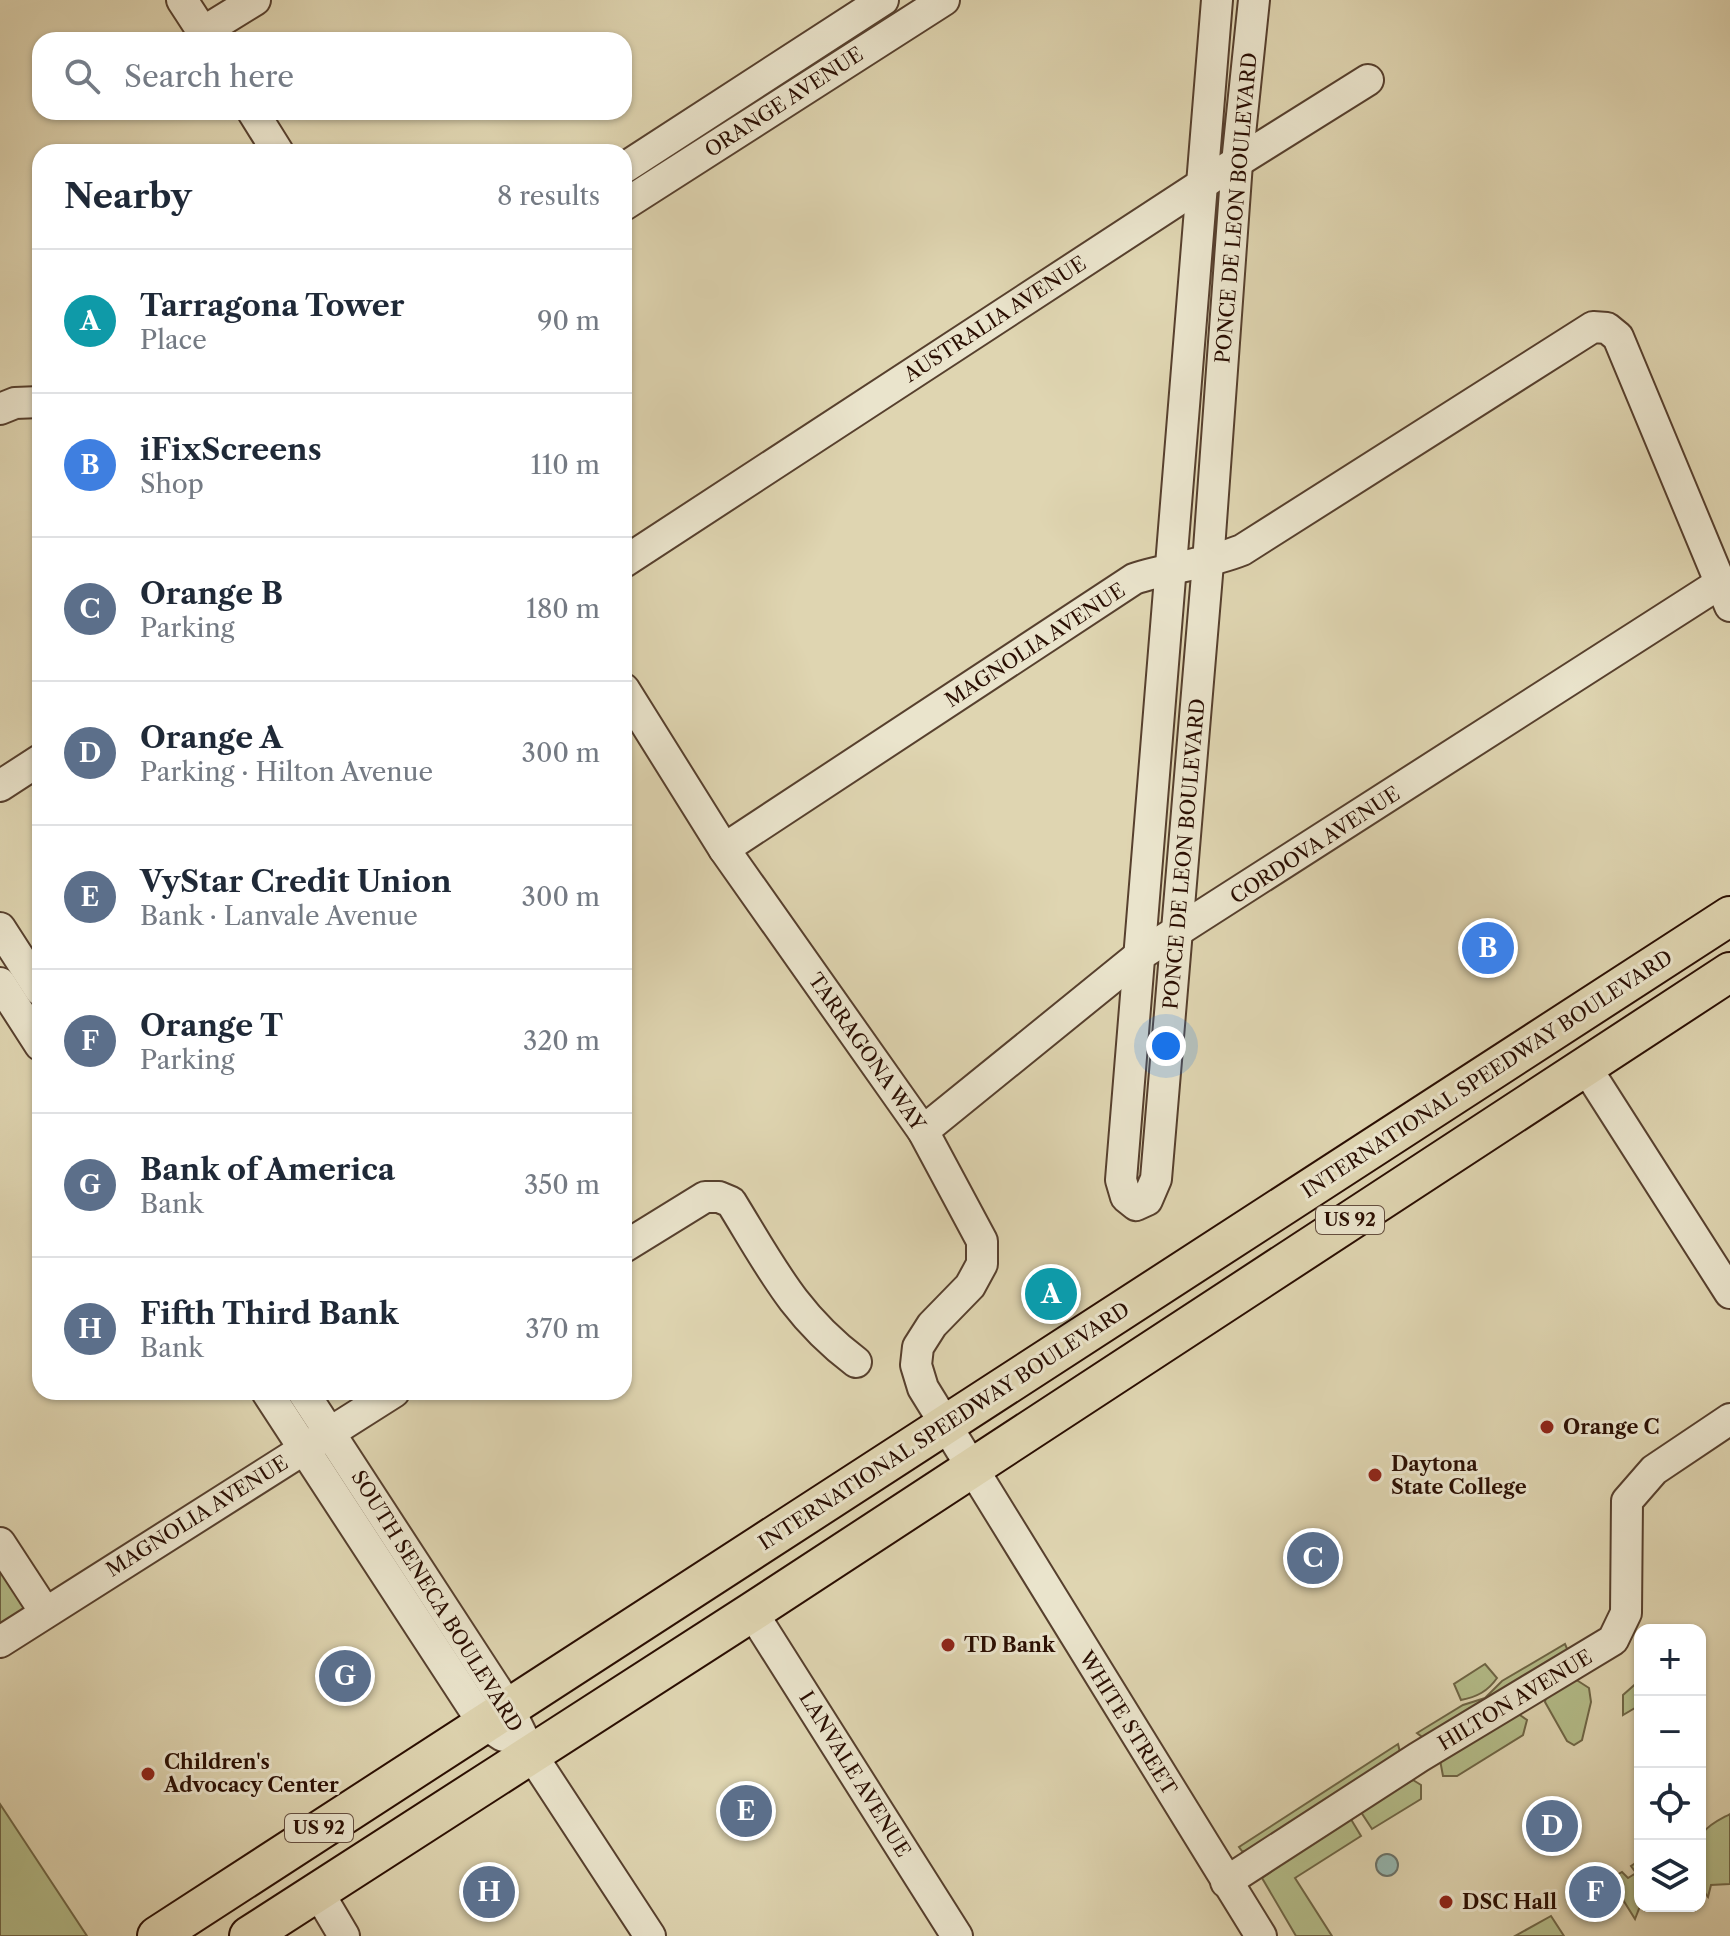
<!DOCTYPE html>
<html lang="en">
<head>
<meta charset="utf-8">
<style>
  :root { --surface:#fff; --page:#f6f6f7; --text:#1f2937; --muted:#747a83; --line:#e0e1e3; --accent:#111827 }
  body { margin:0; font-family:"Libre Caslon Text",serif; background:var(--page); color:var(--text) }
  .controls { position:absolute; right:24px; bottom:24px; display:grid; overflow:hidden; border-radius:16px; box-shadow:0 2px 6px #0004 }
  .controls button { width:72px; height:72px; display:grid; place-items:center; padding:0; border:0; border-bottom:2px solid var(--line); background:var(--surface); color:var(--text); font:40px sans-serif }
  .you { position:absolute; left:1166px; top:1046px; width:28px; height:28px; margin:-20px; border:6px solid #fff; border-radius:50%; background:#1a73e8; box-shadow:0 0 0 12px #1a73e833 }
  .badge { display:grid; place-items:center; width:52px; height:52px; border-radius:50%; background:var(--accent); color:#fff; font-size:26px; font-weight:700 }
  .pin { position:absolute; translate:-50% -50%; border:4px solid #fff; box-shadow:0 2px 8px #0006 }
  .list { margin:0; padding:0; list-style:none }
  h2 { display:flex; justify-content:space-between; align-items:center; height:104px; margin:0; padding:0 32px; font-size:34px }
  h2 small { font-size:26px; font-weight:400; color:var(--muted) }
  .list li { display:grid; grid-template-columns:52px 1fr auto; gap:24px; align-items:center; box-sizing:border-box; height:144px; padding:0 32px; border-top:2px solid var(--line) }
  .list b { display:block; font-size:30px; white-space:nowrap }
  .list p { margin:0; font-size:26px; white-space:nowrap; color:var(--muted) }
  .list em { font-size:26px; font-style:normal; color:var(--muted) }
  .icon { flex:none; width:44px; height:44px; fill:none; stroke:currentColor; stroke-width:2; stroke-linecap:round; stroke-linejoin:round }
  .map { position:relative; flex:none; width:1730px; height:1936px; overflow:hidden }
  .search { position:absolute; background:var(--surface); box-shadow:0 2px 6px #0004; left:32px; top:32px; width:600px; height:88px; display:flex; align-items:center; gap:20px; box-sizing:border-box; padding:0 28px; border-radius:24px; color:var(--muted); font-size:30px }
  .panel { position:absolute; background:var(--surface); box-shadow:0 2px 6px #0004; left:32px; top:144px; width:600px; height:1256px; border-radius:24px }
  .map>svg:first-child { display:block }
</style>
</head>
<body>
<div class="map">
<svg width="1730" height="1936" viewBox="0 0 1730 1936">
  <rect width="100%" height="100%" fill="#dfd5b1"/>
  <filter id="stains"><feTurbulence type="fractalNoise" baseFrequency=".0025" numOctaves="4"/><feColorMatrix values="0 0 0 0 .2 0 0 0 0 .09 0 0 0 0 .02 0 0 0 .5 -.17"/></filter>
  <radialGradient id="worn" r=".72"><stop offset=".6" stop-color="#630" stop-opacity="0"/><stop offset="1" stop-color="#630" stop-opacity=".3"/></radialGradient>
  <!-- green -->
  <g fill="#b4bd8a" stroke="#6f6646" stroke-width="2">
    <polygon points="0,1543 45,1612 0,1642"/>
    <polygon points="1565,1644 1568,1651 1426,1740 1417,1733 1463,1705 1485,1698 1502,1681"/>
    <path d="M1485,1664L1497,1678C1488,1691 1477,1697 1461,1700L1454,1684Z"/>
    <polygon points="1575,1679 1589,1688 1591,1702 1582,1740 1574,1745 1567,1741 1545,1702 1546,1697"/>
    <polygon points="1640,1680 1640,1705 1623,1715 1623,1695"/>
    <polygon points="1517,1713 1527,1720 1523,1735 1457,1776 1443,1776 1440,1760"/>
    <polygon points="1398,1744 1401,1756 1249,1852 1242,1851 1239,1847"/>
    <polygon points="1413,1780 1421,1785 1421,1799 1372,1829 1359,1809"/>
    <polygon points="0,1804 87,1936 0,1936"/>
    <path d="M1730,1814V1884L1711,1885L1708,1897C1698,1886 1695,1846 1703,1833C1709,1824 1721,1819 1730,1814Z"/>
    <polygon points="1349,1816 1361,1836 1295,1878 1332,1936 1296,1936 1262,1878 1272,1871 1270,1867"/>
    <polygon points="1640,1860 1640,1906 1635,1919 1610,1879 1622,1872 1628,1878 1636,1873 1631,1866"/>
    <polygon points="1551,1916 1564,1936 1515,1936"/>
  </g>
  <!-- water -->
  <circle fill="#95b8b2" stroke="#6a746c" stroke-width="2" cx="1387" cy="1865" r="11"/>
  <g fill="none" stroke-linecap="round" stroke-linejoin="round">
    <defs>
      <g id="minor">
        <polyline points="182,0 208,40"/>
        <polyline points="1217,0 1121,1180 1126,1197 1136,1205 1147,1200 1156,1179 1208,563 1237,163 1254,0"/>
        <polyline points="203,32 255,0"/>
        <polyline points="253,112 278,152"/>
        <polyline points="624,168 883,0"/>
        <polyline points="624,205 944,0"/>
        <polyline points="0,409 15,403 40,402"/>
        <polyline points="624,562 1213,177 1368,80"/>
        <polyline points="624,689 724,849 923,1131 982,1241 982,1264 970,1286 932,1325 918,1347 916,1365 923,1388 1261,1936"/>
        <polyline points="0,786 40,760"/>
        <path d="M724,849L1134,579C1171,567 1207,564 1242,550L1593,327L1607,328L1618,337L1730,606"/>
        <polyline points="0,928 40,990"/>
        <polyline points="0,983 40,1045"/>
        <polyline points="1585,1066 1730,1293"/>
        <polyline points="923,1131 1140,955 1722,582"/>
        <path d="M624,1247L705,1197H719L731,1202C771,1267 794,1315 856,1362"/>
        <polyline points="267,1392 483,1723 503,1736"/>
        <polyline points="303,1392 508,1707 531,1754 650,1936"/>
        <polyline points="0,1543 45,1612"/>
        <polyline points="752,1612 957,1936"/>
        <polyline points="0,1642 394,1392"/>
        <polyline points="1226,1882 1419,1757 1613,1640 1626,1613 1627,1501 1654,1470 1730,1419"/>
        <polyline points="318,1892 344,1936"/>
      </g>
      <g id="major">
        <polyline points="157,1936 1730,916"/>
        <polyline points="249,1936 752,1612 1730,972"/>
      </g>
    </defs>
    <!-- minor casing -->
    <use href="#minor" stroke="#57402e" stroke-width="34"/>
    <!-- major casing -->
    <use href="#major" stroke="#2a0e02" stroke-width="42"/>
    <!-- minor -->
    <use href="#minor" stroke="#eae4cc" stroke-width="30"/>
    <!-- major -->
    <use href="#major" stroke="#dfd5b1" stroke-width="38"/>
  </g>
  <!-- markers -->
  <g fill="#8f2418" stroke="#eae4cc" stroke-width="3">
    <circle cx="1547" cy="1427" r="8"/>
    <circle cx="1375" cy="1475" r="8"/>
    <circle cx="948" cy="1645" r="8"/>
    <circle cx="148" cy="1774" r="8"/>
    <circle cx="1446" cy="1902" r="8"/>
  </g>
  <g text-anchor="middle" stroke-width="6" stroke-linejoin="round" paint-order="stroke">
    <!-- shield labels -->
    <g fill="#eae4cc" stroke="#644e3f" stroke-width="2">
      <rect x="1316" y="1206" width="68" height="28" rx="6"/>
      <rect x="285" y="1814" width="68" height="28" rx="6"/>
    </g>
    <g font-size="18" font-weight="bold" fill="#2a0e02">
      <text x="1350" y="1226">US 92</text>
      <text x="319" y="1834">US 92</text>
    </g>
    <!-- street labels -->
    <g font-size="20" fill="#2a0e02" stroke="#eae4cc">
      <text transform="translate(784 102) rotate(-33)" y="7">ORANGE AVENUE</text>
      <text transform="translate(1236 208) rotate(-85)" y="7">PONCE DE LEON BOULEVARD</text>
      <text transform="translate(995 319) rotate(-33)" y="7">AUSTRALIA AVENUE</text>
      <text transform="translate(1035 645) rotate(-33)" y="7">MAGNOLIA AVENUE</text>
      <text transform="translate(1315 845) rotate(-33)" y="7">CORDOVA AVENUE</text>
      <text transform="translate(1184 854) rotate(-85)" y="7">PONCE DE LEON BOULEVARD</text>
      <text transform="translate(867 1052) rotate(55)" y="7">TARRAGONA WAY</text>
      <text transform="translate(1487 1074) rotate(-33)" y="7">INTERNATIONAL SPEEDWAY BOULEVARD</text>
      <text transform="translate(944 1426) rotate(-33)" y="7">INTERNATIONAL SPEEDWAY BOULEVARD</text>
      <text transform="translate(197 1516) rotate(-32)" y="7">MAGNOLIA AVENUE</text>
      <text transform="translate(437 1601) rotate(58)" y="7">SOUTH SENECA BOULEVARD</text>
      <text transform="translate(1515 1700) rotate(-31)" y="7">HILTON AVENUE</text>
      <text transform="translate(1128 1723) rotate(58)" y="7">WHITE STREET</text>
      <text transform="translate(855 1774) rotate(58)" y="7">LANVALE AVENUE</text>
    </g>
    <!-- poi labels -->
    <g font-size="20" font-weight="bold" fill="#2a0e02" stroke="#eae4cc" text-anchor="start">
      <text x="1563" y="1434">Orange C</text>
      <text x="1391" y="1471">Daytona<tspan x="1391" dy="23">State College</tspan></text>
      <text x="964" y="1652">TD Bank</text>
      <text x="164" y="1769">Children's<tspan x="164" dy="23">Advocacy Center</tspan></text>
      <text x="1462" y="1909">DSC Hall</text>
    </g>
  </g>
  <rect width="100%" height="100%" filter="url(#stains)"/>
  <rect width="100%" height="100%" fill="url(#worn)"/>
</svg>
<div class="controls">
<button>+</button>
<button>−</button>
<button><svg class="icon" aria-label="locate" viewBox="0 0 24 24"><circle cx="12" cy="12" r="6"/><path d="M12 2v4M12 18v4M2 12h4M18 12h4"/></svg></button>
<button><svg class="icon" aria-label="layers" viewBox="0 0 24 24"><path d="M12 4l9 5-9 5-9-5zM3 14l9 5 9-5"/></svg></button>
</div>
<div class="you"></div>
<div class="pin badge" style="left:1051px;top:1294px;background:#0f9aa8">A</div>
<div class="pin badge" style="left:1488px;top:948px;background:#3f7fe0">B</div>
<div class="pin badge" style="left:1313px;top:1558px;background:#5c6f8a">C</div>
<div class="pin badge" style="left:1552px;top:1826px;background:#5c6f8a">D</div>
<div class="pin badge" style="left:746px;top:1811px;background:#5c6f8a">E</div>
<div class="pin badge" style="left:1595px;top:1892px;background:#5c6f8a">F</div>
<div class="pin badge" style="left:345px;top:1676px;background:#5c6f8a">G</div>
<div class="pin badge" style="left:489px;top:1892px;background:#5c6f8a">H</div>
<div class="search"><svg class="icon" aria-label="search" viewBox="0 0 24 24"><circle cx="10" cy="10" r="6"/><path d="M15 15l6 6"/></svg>Search here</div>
<section class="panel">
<h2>Nearby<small>8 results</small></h2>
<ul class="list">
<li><span class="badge" style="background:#0f9aa8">A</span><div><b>Tarragona Tower</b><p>Place</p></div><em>90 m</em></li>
<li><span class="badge" style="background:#3f7fe0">B</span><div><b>iFixScreens</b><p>Shop</p></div><em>110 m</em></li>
<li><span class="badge" style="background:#5c6f8a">C</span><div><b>Orange B</b><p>Parking</p></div><em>180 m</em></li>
<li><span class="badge" style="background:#5c6f8a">D</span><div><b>Orange A</b><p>Parking · Hilton Avenue</p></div><em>300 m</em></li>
<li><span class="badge" style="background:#5c6f8a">E</span><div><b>VyStar Credit Union</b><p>Bank · Lanvale Avenue</p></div><em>300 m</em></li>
<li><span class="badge" style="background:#5c6f8a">F</span><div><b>Orange T</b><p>Parking</p></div><em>320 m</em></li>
<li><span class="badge" style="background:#5c6f8a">G</span><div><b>Bank of America</b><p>Bank</p></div><em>350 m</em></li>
<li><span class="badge" style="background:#5c6f8a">H</span><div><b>Fifth Third Bank</b><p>Bank</p></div><em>370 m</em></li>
</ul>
</section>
</div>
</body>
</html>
